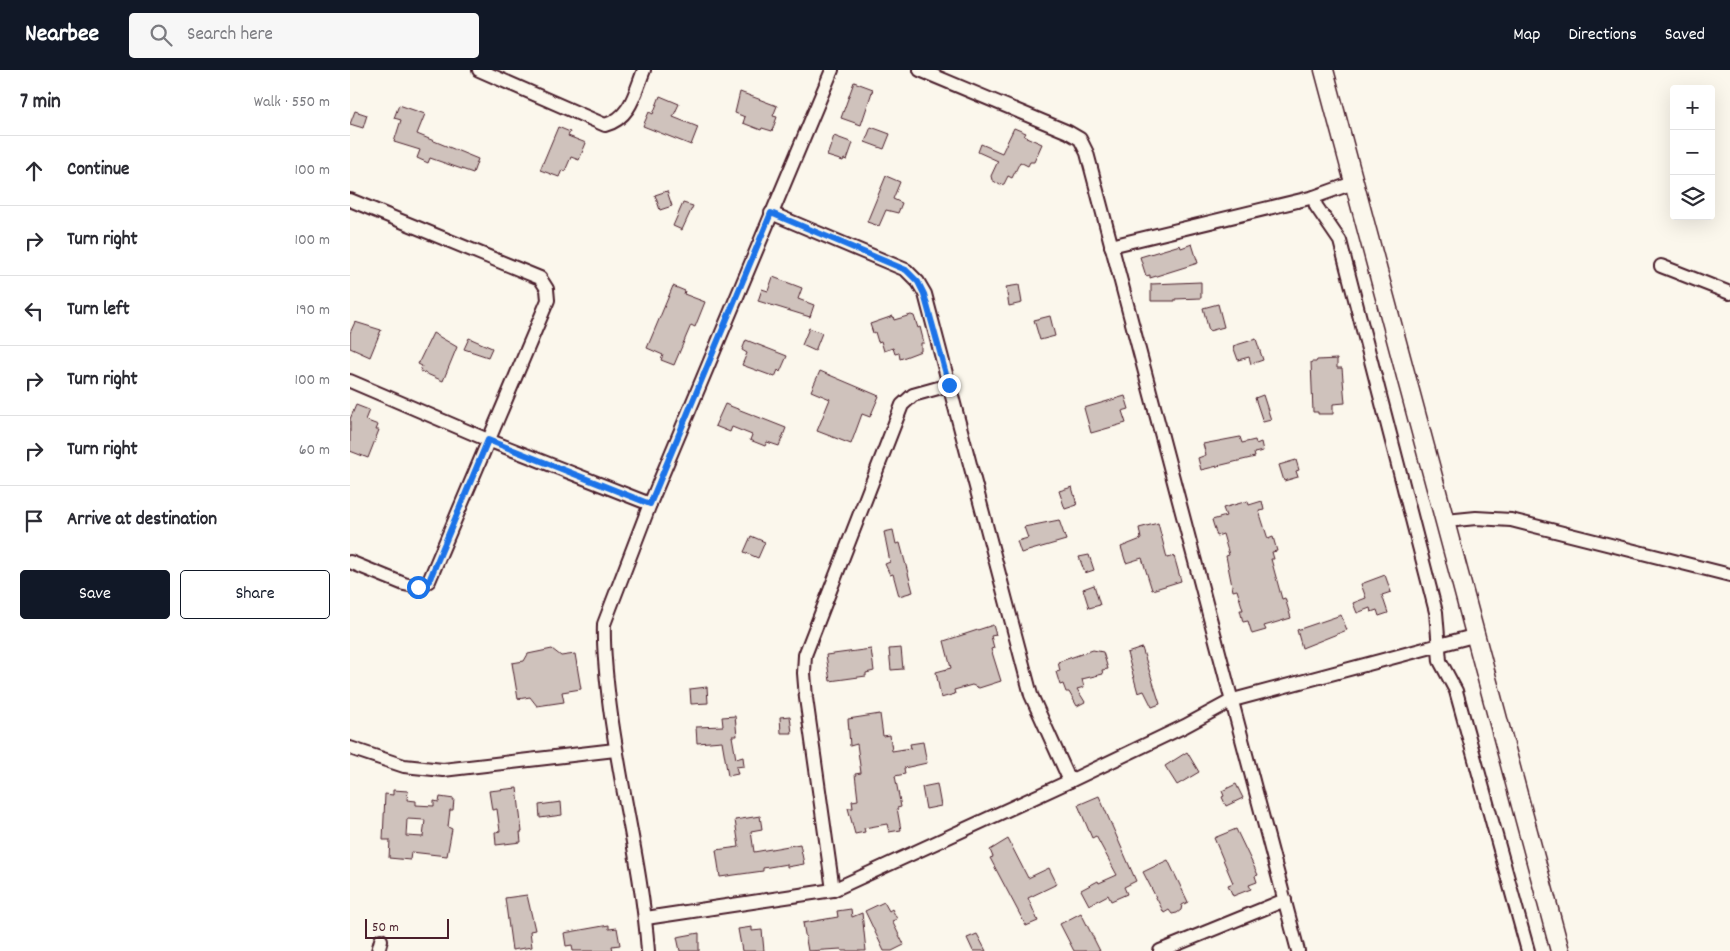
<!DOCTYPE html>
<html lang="en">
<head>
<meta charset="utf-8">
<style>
  :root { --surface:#fff; --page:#f7f7f7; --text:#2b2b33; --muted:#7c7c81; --line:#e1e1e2; --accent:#111827 }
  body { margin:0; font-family:Dekko,sans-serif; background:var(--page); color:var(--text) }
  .controls { position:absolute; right:15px; top:15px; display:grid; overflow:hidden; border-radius:5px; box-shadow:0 5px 20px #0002 }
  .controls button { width:45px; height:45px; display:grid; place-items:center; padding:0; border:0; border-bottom:1px solid var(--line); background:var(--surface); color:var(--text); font:25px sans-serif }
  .scale { position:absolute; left:15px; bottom:12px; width:84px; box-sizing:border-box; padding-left:5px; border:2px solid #4a1f2b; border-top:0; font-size:14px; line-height:18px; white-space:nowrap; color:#4a1f2b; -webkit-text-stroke:4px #fbf7ec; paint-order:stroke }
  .stop { position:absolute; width:15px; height:15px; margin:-11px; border:4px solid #1a73e8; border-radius:50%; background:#fff }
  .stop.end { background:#1a73e8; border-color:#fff; box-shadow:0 1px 5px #0008 }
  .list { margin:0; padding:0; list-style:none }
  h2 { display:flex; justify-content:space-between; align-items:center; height:65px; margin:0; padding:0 20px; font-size:21px }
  h2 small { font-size:16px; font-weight:400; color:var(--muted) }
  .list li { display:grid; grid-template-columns:32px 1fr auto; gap:15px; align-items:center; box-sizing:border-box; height:70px; padding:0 20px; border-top:1px solid var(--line) }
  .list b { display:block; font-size:19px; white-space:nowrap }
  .list em { font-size:16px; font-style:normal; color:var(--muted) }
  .actions { display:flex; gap:10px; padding:15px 20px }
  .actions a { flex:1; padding:11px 0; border:1px solid var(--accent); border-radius:5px; text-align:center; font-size:18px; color:var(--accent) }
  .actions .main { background:var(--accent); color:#fff }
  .icon { flex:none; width:28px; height:28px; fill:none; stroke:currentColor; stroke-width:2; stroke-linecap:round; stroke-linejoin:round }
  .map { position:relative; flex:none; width:1380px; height:881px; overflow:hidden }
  header { display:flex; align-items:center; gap:30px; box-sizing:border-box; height:70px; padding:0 25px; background:var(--accent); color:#fff }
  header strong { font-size:24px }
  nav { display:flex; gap:28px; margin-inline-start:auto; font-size:18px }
  .search { width:350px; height:45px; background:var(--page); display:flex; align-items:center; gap:12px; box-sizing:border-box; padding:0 18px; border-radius:5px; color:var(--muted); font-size:19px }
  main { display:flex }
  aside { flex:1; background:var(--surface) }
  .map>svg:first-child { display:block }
</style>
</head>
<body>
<header>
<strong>Nearbee</strong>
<div class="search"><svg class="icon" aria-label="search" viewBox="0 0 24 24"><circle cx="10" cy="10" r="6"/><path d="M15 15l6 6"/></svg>Search here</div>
<nav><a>Map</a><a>Directions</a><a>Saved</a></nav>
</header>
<main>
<aside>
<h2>7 min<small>Walk · 550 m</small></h2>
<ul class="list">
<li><svg class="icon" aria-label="ahead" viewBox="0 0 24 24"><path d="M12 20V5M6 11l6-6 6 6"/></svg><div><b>Continue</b></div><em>100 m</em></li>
<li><svg class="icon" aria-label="right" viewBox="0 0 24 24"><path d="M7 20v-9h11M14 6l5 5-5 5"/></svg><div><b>Turn right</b></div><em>100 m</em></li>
<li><svg class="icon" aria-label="left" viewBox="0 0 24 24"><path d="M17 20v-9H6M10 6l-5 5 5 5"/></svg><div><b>Turn left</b></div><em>190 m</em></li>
<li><svg class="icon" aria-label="right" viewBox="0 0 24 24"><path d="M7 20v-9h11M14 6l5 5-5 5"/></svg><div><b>Turn right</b></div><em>100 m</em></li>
<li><svg class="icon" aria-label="right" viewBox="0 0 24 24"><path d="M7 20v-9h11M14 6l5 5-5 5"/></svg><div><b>Turn right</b></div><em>60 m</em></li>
<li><svg class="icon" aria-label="arrive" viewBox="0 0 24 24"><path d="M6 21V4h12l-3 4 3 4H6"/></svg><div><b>Arrive at destination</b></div></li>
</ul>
<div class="actions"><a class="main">Save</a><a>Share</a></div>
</aside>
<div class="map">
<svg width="1380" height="881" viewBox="0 0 1380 881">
  <rect width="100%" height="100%" fill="#fbf7ec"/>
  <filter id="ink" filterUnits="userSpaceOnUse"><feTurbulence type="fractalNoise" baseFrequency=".02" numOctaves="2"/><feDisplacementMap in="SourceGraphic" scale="10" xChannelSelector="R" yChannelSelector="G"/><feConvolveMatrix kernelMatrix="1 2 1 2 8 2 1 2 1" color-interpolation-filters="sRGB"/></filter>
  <g filter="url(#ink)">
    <!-- building -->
    <g fill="#cfc2bc" stroke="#4a1f2b" fill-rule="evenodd">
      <polygon points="504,12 523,19 511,55 491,48"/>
      <polygon points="390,22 427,36 423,46 427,47 422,61 412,58 411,60 393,53 395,47 385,43"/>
      <polygon points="310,26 329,34 323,47 348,57 341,75 293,56 299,42 303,44"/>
      <polygon points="49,35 75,44 67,64 128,89 123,103 80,88 78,93 67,88 70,80 44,72 51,50 44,48"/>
      <polygon points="5,41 17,45 13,58 0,54"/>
      <polygon points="208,57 220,62 218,66 236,73 229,90 221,87 215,101 212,100 209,107 190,100"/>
      <polygon points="521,57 540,64 534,79 515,72"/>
      <polygon points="664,58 676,63 674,66 692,74 684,92 680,92 678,96 670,92 662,108 658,106 654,114 650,115 642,110 641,106 648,91 628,82 631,74 652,83"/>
      <polygon points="484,66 503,73 497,90 494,89 493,91 477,86"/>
      <polygon points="536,106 550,112 543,129 552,133 548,143 536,140 529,156 517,152"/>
      <polygon points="317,121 322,136 310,140 305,125"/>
      <polygon points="333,133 343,136 332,160 323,156"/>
      <polygon points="842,174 848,193 800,208 800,205 796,206 790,187 830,175 831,178"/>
      <polygon points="423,207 452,218 448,229 464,235 460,247 408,231 412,219 418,221"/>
      <polygon points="851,212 851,228 825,229 825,231 801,231 801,214"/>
      <polygon points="669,215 672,233 659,236 656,217"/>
      <polygon points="323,216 335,221 334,224 355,232 345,257 341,255 324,295 311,290 313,285 297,278"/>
      <polygon points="868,234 874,257 859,261 853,238"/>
      <polygon points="561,245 564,246 568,258 570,257 574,273 571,273 571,281 550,289 549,283 545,284 543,278 534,281 531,271 528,272 525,262 523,263 520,254 543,246 544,250"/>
      <polygon points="700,246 705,266 690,270 684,250"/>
      <polygon points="5,252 31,260 20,287 0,278 0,263"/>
      <polygon points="459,258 472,263 465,281 452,275"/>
      <polygon points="83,263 107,277 93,311 70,301 72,296 68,294"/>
      <polygon points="119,268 142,278 138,287 114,279"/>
      <polygon points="906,269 913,290 901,294 899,287 888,290 883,276"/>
      <polygon points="396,270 437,286 430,302 428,300 425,307 392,295 397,283 392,280"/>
      <polygon points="987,289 987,298 992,298 995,333 983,334 983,344 968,344 968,342 963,342 961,292 966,292 967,290"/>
      <polygon points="470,301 529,326 520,347 512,344 501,374 467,361 480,329 461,321"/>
      <polygon points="913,325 921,350 913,352 905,328"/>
      <polygon points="775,326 779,339 772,341 776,353 741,363 734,338"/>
      <polygon points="375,334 436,358 429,376 417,372 415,376 400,370 402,365 382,357 380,362 365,356"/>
      <polygon points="6,335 19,340 15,350 28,355 26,360 29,360 18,388 0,381 0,349"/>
      <polygon points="890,367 892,373 905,370 906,374 911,372 913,381 904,383 905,387 851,400 848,388 856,385 853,374"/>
      <polygon points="946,390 949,400 946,401 948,407 934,411 929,395"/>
      <polygon points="722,417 727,435 715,439 709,421"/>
      <polygon points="898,431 899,435 912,431 914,440 909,441 918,469 923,467 927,481 922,482 924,489 921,489 932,529 935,528 941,548 914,556 916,560 902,564 898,551 893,552 890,540 893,540 887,520 883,521 876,486 879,485 873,464 867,466 862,450 876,446 873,438"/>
      <polygon points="709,450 716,470 671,483 667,471 678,468 674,457"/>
      <polygon points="808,453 817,488 824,486 831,511 802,520 792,488 776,493 771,477 791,469 789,458"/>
      <polygon points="543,460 546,474 550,473 563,522 549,526 543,504 540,505 535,494 540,492 534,462"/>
      <polygon points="401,466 415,472 408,488 394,482"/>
      <polygon points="739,485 744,500 735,503 729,487"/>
      <polygon points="1035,505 1041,522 1032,525 1038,543 1029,546 1027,540 1021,542 1020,538 1007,543 1003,533 1016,528 1011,514"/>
      <polygon points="744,515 750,535 739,538 733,519"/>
      <polygon points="991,545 997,560 952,578 947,560"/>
      <polygon points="643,555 646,565 641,566 644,578 641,579 651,611 629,618 622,615 604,620 605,624 591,628 586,602 601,598 594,571"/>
      <polygon points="551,578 553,599 541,600 539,579"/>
      <polygon points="792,578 810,634 802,637 794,621 788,623 777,583"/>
      <polygon points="202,579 211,586 225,584 231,619 212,622 214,632 187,636 180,627 168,629 162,593 174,591 178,584"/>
      <polygon points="521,579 524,601 516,603 516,606 480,611 476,585"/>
      <polygon points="743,580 753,582 758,599 752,600 753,604 732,609 734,617 727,619 735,632 727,636 719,622 716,622 713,614 710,615 706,602 710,601 708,592"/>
      <polygon points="357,617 358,633 341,634 340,619"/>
      <polygon points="530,644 533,666 540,665 542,681 561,678 560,674 573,672 577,693 554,698 555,704 545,706 551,737 547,738 551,760 539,762 537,754 514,758 515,762 505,764 498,738 503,738 502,731 508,730 505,704 511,703 507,674 500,676 498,649"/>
      <polygon points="385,646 387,666 382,666 386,689 393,687 394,696 386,697 388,704 378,706 372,671 347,673 346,657 373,656 372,647"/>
      <polygon points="440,646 442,663 431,663 430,647"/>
      <polygon points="837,682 849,702 827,715 815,696"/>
      <polygon points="587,714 591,736 576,739 572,717"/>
      <polygon points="886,714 893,728 876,736 872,727 874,726 872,721"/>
      <polygon points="167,718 172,762 170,762 171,772 146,775 145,762 150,761 147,739 142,740 139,721"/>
      <path d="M43,720L58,721L57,730L66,731V735L84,736V731L89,732L90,727L104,729L103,740H100L98,757L102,759L97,786L61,782L60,790L39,788L40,770H33L35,724L43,725ZM57,749L75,750L73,767L56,766Z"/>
      <polygon points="749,726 786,811 774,817 777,824 761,831 758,825 739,835 731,820 748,811 749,813 767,805 746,766 742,768 728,735"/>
      <polygon points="211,732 212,745 190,748 189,735"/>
      <polygon points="410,746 412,759 401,761 404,782 450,774 454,794 437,797 437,794 413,798 413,801 370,807 366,780 389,777 385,750"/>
      <polygon points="886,759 908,805 905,806 907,812 899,815 901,819 883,826 878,815 883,813 864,768"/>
      <polygon points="658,769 678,808 699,798 707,814 678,828 688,851 676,856 640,788 643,787 640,780"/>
      <polygon points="818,790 838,832 832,835 831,840 827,843 822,844 819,840 814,843 793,802"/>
      <polygon points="177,825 185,860 180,861 182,877 162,880 155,828"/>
      <polygon points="534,832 539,841 542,839 547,849 542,851 554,875 542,881 534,881 515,841"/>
      <polygon points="501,839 502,847 512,843 516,881 492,881 491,879 458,881 453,853 488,847 487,841"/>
      <polygon points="731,843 750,881 724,881 710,854"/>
      <polygon points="259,855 259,859 267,858 270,875 262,876 263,881 223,881 222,875 216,876 214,863"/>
      <polygon points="402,857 402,861 412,860 414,881 392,881 388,859"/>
      <polygon points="349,863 349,881 330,881 327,867"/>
      <polygon points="627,864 636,881 623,881 617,868"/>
    </g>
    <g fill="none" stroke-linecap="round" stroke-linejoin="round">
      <defs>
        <g id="street">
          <path d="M129,0L255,55C281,48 285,22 294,0"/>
          <polyline points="570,0 718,62 730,69 737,83 948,881"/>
          <polyline points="964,127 966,136 990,171 1086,542 1090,591 1106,621 1178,881"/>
          <polyline points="0,130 190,208 197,219 198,230 79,511 68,517 54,514 0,492"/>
          <polyline points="421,143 556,200 568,212 575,224 681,625 720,711"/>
          <polyline points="761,176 964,127 1003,113"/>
          <polyline points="1311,196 1380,223"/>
          <polyline points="0,311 138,370 300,434"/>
          <polyline points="1096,451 1126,448 1161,450 1380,505"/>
          <polyline points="0,678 54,696 93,700 265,680"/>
          <polyline points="483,820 456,628 454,603 455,585 552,335 563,325 599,315"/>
          <polyline points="296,848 483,820 720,711 835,656 883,630 1127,565"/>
          <polyline points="28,881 31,870"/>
          <path d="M298,881C292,797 269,714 259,630C256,604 253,580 254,554L300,434L482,0"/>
          <polyline points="810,881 935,830"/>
        </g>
        <polyline id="secondary" points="974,0 1210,881"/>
      </defs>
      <!-- street casing -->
      <use href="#street" stroke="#4a1f2b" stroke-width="16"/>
      <!-- secondary casing -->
      <use href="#secondary" stroke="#4a1f2b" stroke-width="21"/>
      <!-- street -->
      <use href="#street" stroke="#fbf7ec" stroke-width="12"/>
      <!-- secondary -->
      <use href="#secondary" stroke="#fbf7ec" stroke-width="18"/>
    </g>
  </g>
  <g fill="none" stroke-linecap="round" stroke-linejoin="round" filter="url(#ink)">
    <!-- route -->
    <polyline stroke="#1a73e8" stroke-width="6" points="68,517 79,511 138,370 300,434 421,143 556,200 568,212 574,224 599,315"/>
  </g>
</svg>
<div class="controls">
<button>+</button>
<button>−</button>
<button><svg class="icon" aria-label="layers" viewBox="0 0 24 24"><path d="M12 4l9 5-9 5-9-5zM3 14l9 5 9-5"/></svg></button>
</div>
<div class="scale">50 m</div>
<div class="stop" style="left:68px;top:517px"></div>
<div class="stop end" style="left:599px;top:315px"></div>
</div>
</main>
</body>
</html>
